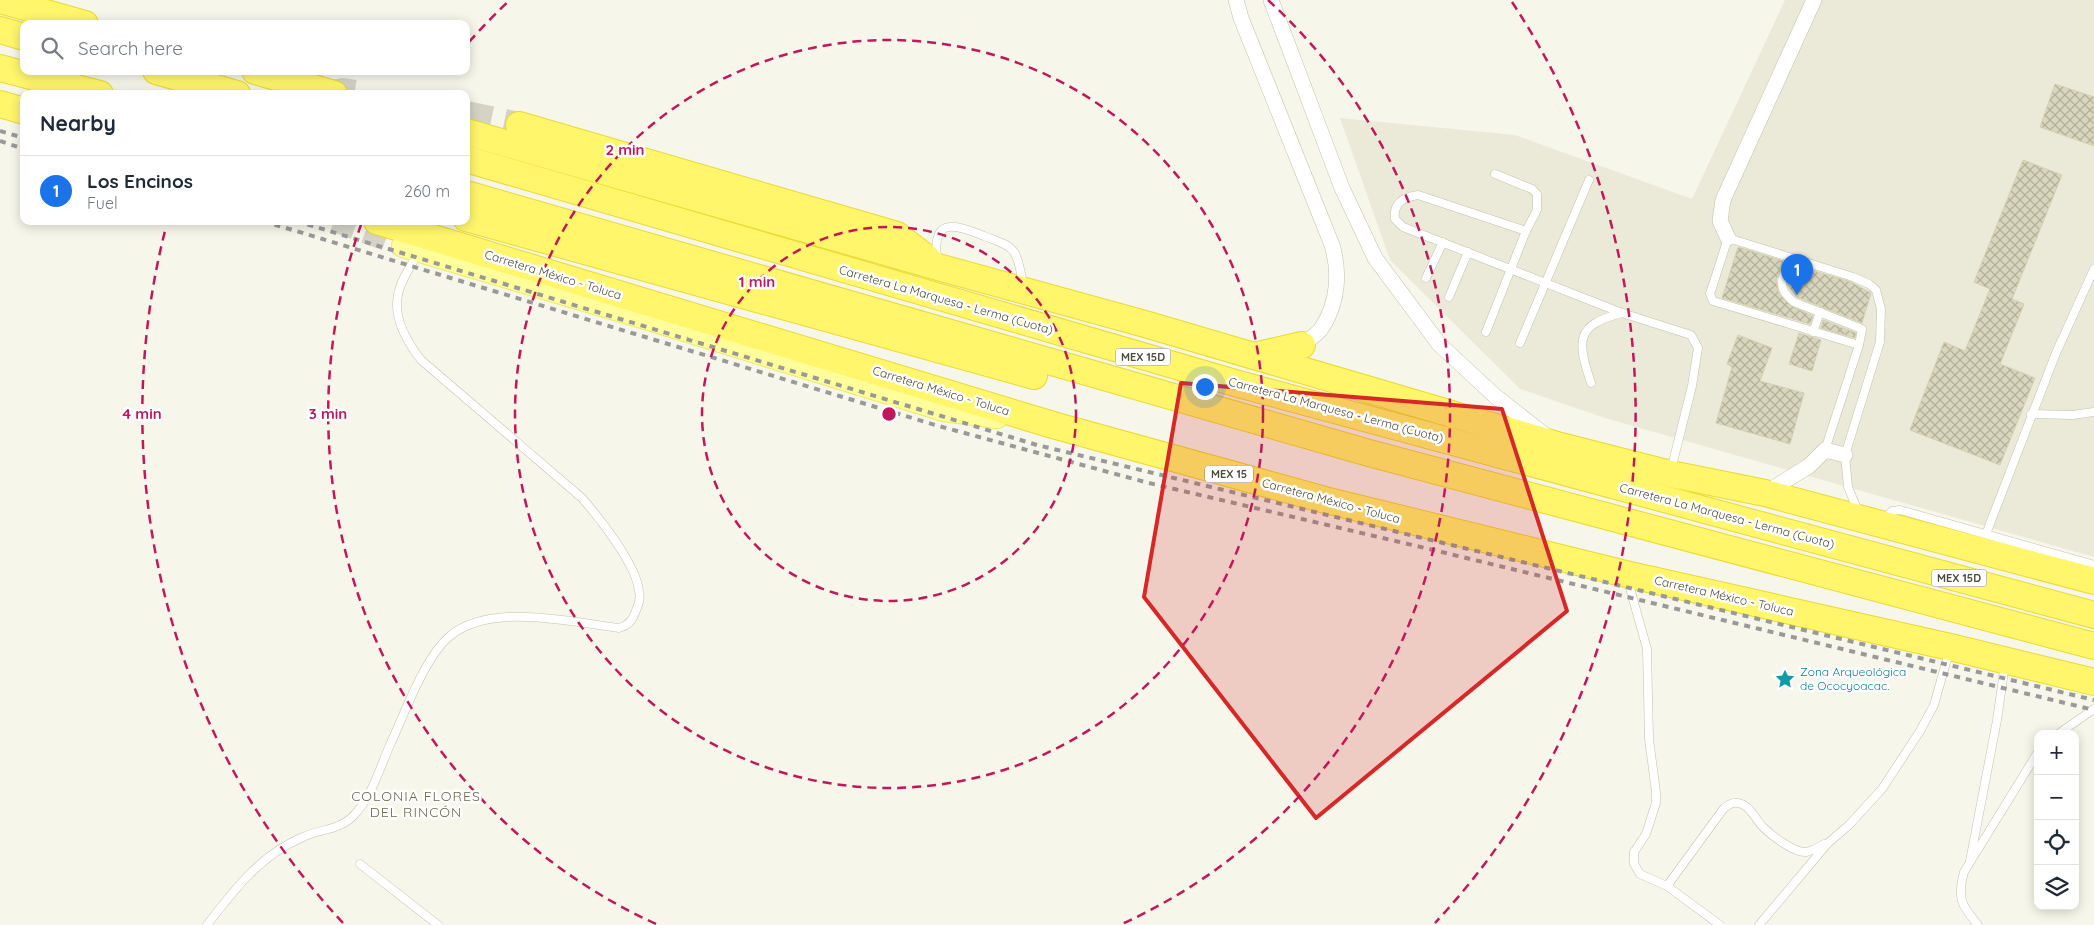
<!DOCTYPE html>
<html lang="en">
<head>
<meta charset="utf-8">
<style>
  :root { --surface:#fff; --page:#f6f6f7; --text:#1f2937; --muted:#747a83; --line:#e0e1e3; --accent:#1a73e8 }
  body { margin:0; font-family:Quicksand,sans-serif; background:var(--page); color:var(--text) }
  .controls { position:absolute; right:15px; bottom:15px; display:grid; overflow:hidden; border-radius:10px; box-shadow:0 2px 12px #0003 }
  .controls button { width:45px; height:45px; display:grid; place-items:center; padding:0; border:0; border-bottom:1px solid var(--line); background:var(--surface); color:var(--text); font:25px sans-serif }
  .you { position:absolute; left:1204px; top:386px; width:18px; height:18px; margin:-12px; border:4px solid #fff; border-radius:50%; background:#1a73e8; box-shadow:0 0 0 8px #1a73e833 }
  .badge { display:grid; place-items:center; width:32px; height:32px; border-radius:50%; background:var(--accent); color:#fff; font-size:16px; font-weight:700 }
  .pin { position:absolute; translate:-50% -41px; filter:drop-shadow(0 1px 2px #0008) }
  .pin::after { content:''; position:absolute; top:26px; width:18px; height:15px; background:inherit; clip-path:polygon(0 0,100% 0,50% 100%) }
  .list { margin:0; padding:0; list-style:none }
  h2 { display:flex; justify-content:space-between; align-items:center; height:65px; margin:0; padding:0 20px; font-size:21px }
  h2 small { font-size:16px; font-weight:400; color:var(--muted) }
  .list li { display:grid; grid-template-columns:32px 1fr auto; gap:15px; align-items:center; box-sizing:border-box; height:70px; padding:0 20px; border-top:1px solid var(--line) }
  .list b { display:block; font-size:19px; white-space:nowrap }
  .list p { margin:0; font-size:16px; white-space:nowrap; color:var(--muted) }
  .list em { font-size:16px; font-style:normal; color:var(--muted) }
  .icon { flex:none; width:28px; height:28px; fill:none; stroke:currentColor; stroke-width:2; stroke-linecap:round; stroke-linejoin:round }
  .map { position:relative; flex:none; width:2094px; height:925px; overflow:hidden }
  .search { position:absolute; background:var(--surface); box-shadow:0 2px 12px #0003; left:20px; top:20px; width:450px; height:55px; display:flex; align-items:center; gap:12px; box-sizing:border-box; padding:0 18px; border-radius:10px; color:var(--muted); font-size:19px }
  .panel { position:absolute; background:var(--surface); box-shadow:0 2px 12px #0003; left:20px; top:90px; width:450px; height:135px; border-radius:10px }
  .map>svg:first-child { display:block }
</style>
</head>
<body>
<div class="map">
<svg width="2094" height="925" viewBox="0 0 2094 925">
  <defs>
    <pattern id="building-cross-hatch" width="8" height="8" patternUnits="userSpaceOnUse" patternTransform="scale(1.25)"><rect width="8" height="8" fill="#d9d6be"/><path d="M0 0l8 8M0 8l8-8" fill="none" stroke="#b2b09b"/></pattern>
  </defs>
  <rect width="100%" height="100%" fill="#f6f6ea"/>
  <!-- residential -->
  <polygon fill="#ebead8" points="1785,0 2094,0 2094,557 1605,418 1520,389 1390,260 1340,118 1515,135 1692,199"/>
  <!-- building -->
  <g fill="url(#building-cross-hatch)" stroke="#d4d0b1">
    <polygon points="2055,84 2094,97 2094,146 2040,127"/>
    <polygon points="2023,160 2062,175 2012,299 2024,304 2000,364 2035,378 2000,465 1910,430 1944,342 1965,351 1990,289 1974,282"/>
    <polygon points="1738,247 1783,261 1776,281 1779,294 1791,306 1813,316 1810,324 1722,298"/>
    <polygon points="1794,265 1851,282 1871,293 1862,323 1797,297 1788,286 1788,278"/>
    <polygon points="1823,320 1856,333 1855,338 1821,328"/>
    <polygon points="1799,333 1821,340 1812,371 1789,364"/>
    <polygon points="1738,335 1772,348 1760,381 1804,393 1790,444 1716,423 1732,367 1727,364"/>
  </g>
  <g fill="none" stroke-linecap="round" stroke-linejoin="round">
    <!-- primary-tunnel -->
    <polyline stroke="#d4d3c6" stroke-width="22" stroke-dasharray="22 11" stroke-linecap="butt" points="334,221 403,246"/>
    <!-- highway-tunnel -->
    <g stroke="#d4d3c6" stroke-width="26" stroke-dasharray="26 13" stroke-linecap="butt">
      <polyline points="329,94 343,91 362,94"/>
      <polyline points="466,114 519,125"/>
    </g>
    <defs>
      <g id="lane">
        <path d="M1495,174L1532,189L1537,194V210L1526,231L1418,195C1403,197 1393,203 1395,219L1403,227L1622,313L1691,335L1698,348L1692,386L1671,470"/>
        <path d="M937,258C932,216 956,225 984,236C993,240 1008,243 1014,252C1020,261 1021,275 1023,286"/>
        <path d="M1791,259C1782,276 1775,288 1794,302L1862,329L1859,345L1825,450"/>
        <polyline points="1426,278 1443,242"/>
        <polyline points="1449,297 1468,252"/>
        <polyline points="1486,332 1526,231"/>
        <polyline points="1813,332 1820,312"/>
        <polyline points="1520,343 1589,180"/>
        <path d="M1591,383C1577,341 1575,325 1622,313"/>
        <polyline points="2031,414 2073,415 2094,412"/>
        <polyline points="1858,511 1848,487 1845,455 1880,342 1881,309 1876,290 1869,284 1853,277 1728,238 1710,294 1713,301 1859,345"/>
        <polyline points="1885,519 1892,511 1900,510 2094,565"/>
        <polyline points="1986,534 2056,353 2094,269"/>
        <polyline points="1628,581 1647,649 1649,739 1656,792 1656,803 1646,834 1634,852 1634,864 1640,874 1667,886 1720,925"/>
        <polyline points="2058,734 2094,709"/>
        <polyline points="1970,861 1997,720 2005,664"/>
        <polyline points="360,864 438,925"/>
        <path d="M1667,886L1724,808C1728,805 1733,802 1738,803C1749,804 1756,820 1763,827C1771,835 1794,853 1806,852C1812,851 1819,847 1824,844"/>
        <path d="M207,925C234,890 260,855 303,837C320,829 341,830 354,815C372,797 380,767 390,745C404,715 425,656 450,636C490,602 571,622 619,628C627,626 632,622 635,613C638,606 641,599 639,591C636,564 600,519 582,498L421,360C407,342 393,318 398,295C400,281 411,266 418,253"/>
        <polyline points="1759,925 1828,843 1849,825 1882,789 1920,731 1934,705 1949,652"/>
        <path d="M1978,925C1961,905 1957,898 1964,872L2038,752"/>
      </g>
      <g id="street">
        <path d="M1236,0L1241,18L1332,245C1340,272 1338,302 1323,326C1319,334 1309,339 1302,345"/>
        <polyline points="1271,0 1342,188 1375,258 1439,344 1495,396 1546,436"/>
        <polyline points="1728,238 1720,221 1723,200 1814,0"/>
        <polyline points="1765,493 1809,466 1825,450 1845,455"/>
      </g>
      <polyline id="primary" points="403,246 652,320 944,410 997,417"/>
      <g id="highway">
        <polyline points="0,0 85,24"/>
        <polyline points="0,30 24,37"/>
        <polyline points="0,68 100,94"/>
        <polyline points="156,71 237,94"/>
        <polyline points="255,71 334,94"/>
        <polyline points="0,104 24,111"/>
        <polyline points="519,125 897,235 928,259"/>
        <polyline points="466,132 938,267 1145,324 1557,445 1671,474 1765,493 2094,581"/>
        <polyline points="466,159 1242,385 2094,615"/>
        <polyline points="466,194 1369,453 2094,646"/>
        <polyline points="466,218 1034,376"/>
        <polyline points="377,221 1053,425 1325,500 1626,574 1950,647 2094,682"/>
        <polyline points="1254,356 1302,345"/>
      </g>
    </defs>
    <!-- lane casing -->
    <use href="#lane" stroke="#c3c1ab" stroke-width="9"/>
    <!-- street casing -->
    <use href="#street" stroke="#c3c1ab" stroke-width="16"/>
    <!-- primary casing -->
    <use href="#primary" stroke="#eeea60" stroke-width="24"/>
    <!-- highway casing -->
    <use href="#highway" stroke="#ebd92f" stroke-width="28"/>
    <!-- lane -->
    <use href="#lane" stroke="#fff" stroke-width="8"/>
    <!-- street -->
    <use href="#street" stroke="#fff" stroke-width="15"/>
    <!-- primary -->
    <use href="#primary" stroke="#fffe9a" stroke-width="22"/>
    <!-- highway -->
    <use href="#highway" stroke="#fff66c" stroke-width="26"/>
    <!-- rail -->
    <g stroke="#999" stroke-width="4" stroke-dasharray="6 6" stroke-linecap="butt">
      <polyline points="0,131 24,138"/>
      <polyline points="0,141 24,149"/>
      <polyline points="263,221 935,425 1145,482 1425,548 2094,710"/>
      <polyline points="296,221 1037,445 2094,700"/>
    </g>
  </g>
  <!-- marked area -->
  <path fill="#d62828" fill-opacity="0.2" stroke="#d62828" stroke-width="4" stroke-linejoin="round" d="M1181,383L1502,409L1567,611L1316,818L1144,597Z"/>
  <!-- distance rings -->
  <g fill="none" stroke="#c2185b" stroke-width="2.5" stroke-dasharray="9 6">
    <circle cx="889" cy="414" r="187"/>
    <circle cx="889" cy="414" r="374"/>
    <path d="M656 924A561 561 0 0 1 362 222M469 42A561 561 0 0 1 510 0M1268 0A561 561 0 0 1 1122 924"/>
    <path d="M343 923A747 747 0 0 1 166 227M1512 2A747 747 0 0 1 1435 923"/>
  </g>
  <!-- icons -->
  <defs>
    <symbol id="sight-bare" viewBox="-9 -9 18 18"><path d="M0-6L1.8-2.2L6-1.7L2.9 1.2L3.7 5.4L0 3.3L-3.7 5.4L-2.9 1.2L-6-1.7L-1.8-2.2Z" fill="#0f9aa8" stroke="#fff" stroke-width="2.5" paint-order="stroke"/></symbol>
  </defs>
  <g fill-rule="evenodd">
    <use href="#sight-bare" x="1771" y="665" width="28" height="28"/>
  </g>
  <g text-anchor="middle" stroke-width="5" stroke-linejoin="round" paint-order="stroke">
    <!-- shield labels -->
    <g fill="#fff" stroke="#818073" stroke-width="1">
      <rect x="1115.5" y="348.5" width="55" height="17" rx="4"/>
      <rect x="1205" y="465.5" width="48" height="17" rx="4"/>
      <rect x="1931.5" y="569.5" width="55" height="17" rx="4"/>
    </g>
    <g font-size="11" font-weight="bold" fill="#4b4937">
      <text x="1143" y="361">MEX 15D</text>
      <text x="1229" y="478">MEX 15</text>
      <text x="1959" y="582">MEX 15D</text>
    </g>
    <!-- street labels -->
    <g font-size="12" fill="#4b4937" stroke="#fff">
      <text transform="translate(553 275) rotate(17)" y="4">Carretera México - Toluca</text>
      <text transform="translate(946 300) rotate(16)" y="4">Carretera La Marquesa - Lerma (Cuota)</text>
      <text transform="translate(941 391) rotate(17)" y="4">Carretera México - Toluca</text>
      <text transform="translate(1336 410) rotate(15)" y="4">Carretera La Marquesa - Lerma (Cuota)</text>
      <text transform="translate(1331 501) rotate(15)" y="4">Carretera México - Toluca</text>
      <text transform="translate(1727 516) rotate(15)" y="4">Carretera La Marquesa - Lerma (Cuota)</text>
      <text transform="translate(1724 596) rotate(13)" y="4">Carretera México - Toluca</text>
    </g>
    <!-- culture labels -->
    <g font-size="12" fill="#0d838f" stroke="#fff" text-anchor="start">
      <text x="1800" y="676">Zona Arqueológica<tspan x="1800" dy="14">de Ococyoacac.</tspan></text>
    </g>
    <!-- neighbourhood labels -->
    <g font-size="14" letter-spacing="1" fill="#6f6b4d" stroke="#fff">
      <text x="416" y="801">COLONIA FLORES<tspan x="416" dy="16">DEL RINCÓN</tspan></text>
    </g>
  </g>
  <circle cx="889" cy="414" r="8" fill="#c2185b" stroke="#fff" stroke-width="2.5"/>
  <g font-size="15" text-anchor="middle" font-weight="bold" fill="#c2185b" stroke="#fff" stroke-width="5" stroke-linejoin="round" paint-order="stroke">
    <text x="625" y="155">2 min</text>
    <text x="757" y="287">1 min</text>
    <text x="142" y="419">4 min</text>
    <text x="328" y="419">3 min</text>
  </g>
</svg>
<div class="controls">
<button>+</button>
<button>−</button>
<button><svg class="icon" aria-label="locate" viewBox="0 0 24 24"><circle cx="12" cy="12" r="6"/><path d="M12 2v4M12 18v4M2 12h4M18 12h4"/></svg></button>
<button><svg class="icon" aria-label="layers" viewBox="0 0 24 24"><path d="M12 4l9 5-9 5-9-5zM3 14l9 5 9-5"/></svg></button>
</div>
<div class="you"></div>
<div class="pin badge" style="left:1797px;top:295px">1</div>
<div class="search"><svg class="icon" aria-label="search" viewBox="0 0 24 24"><circle cx="10" cy="10" r="6"/><path d="M15 15l6 6"/></svg>Search here</div>
<section class="panel">
<h2>Nearby<small></small></h2>
<ul class="list">
<li><span class="badge">1</span><div><b>Los Encinos</b><p>Fuel</p></div><em>260 m</em></li>
</ul>
</section>
</div>
</body>
</html>
